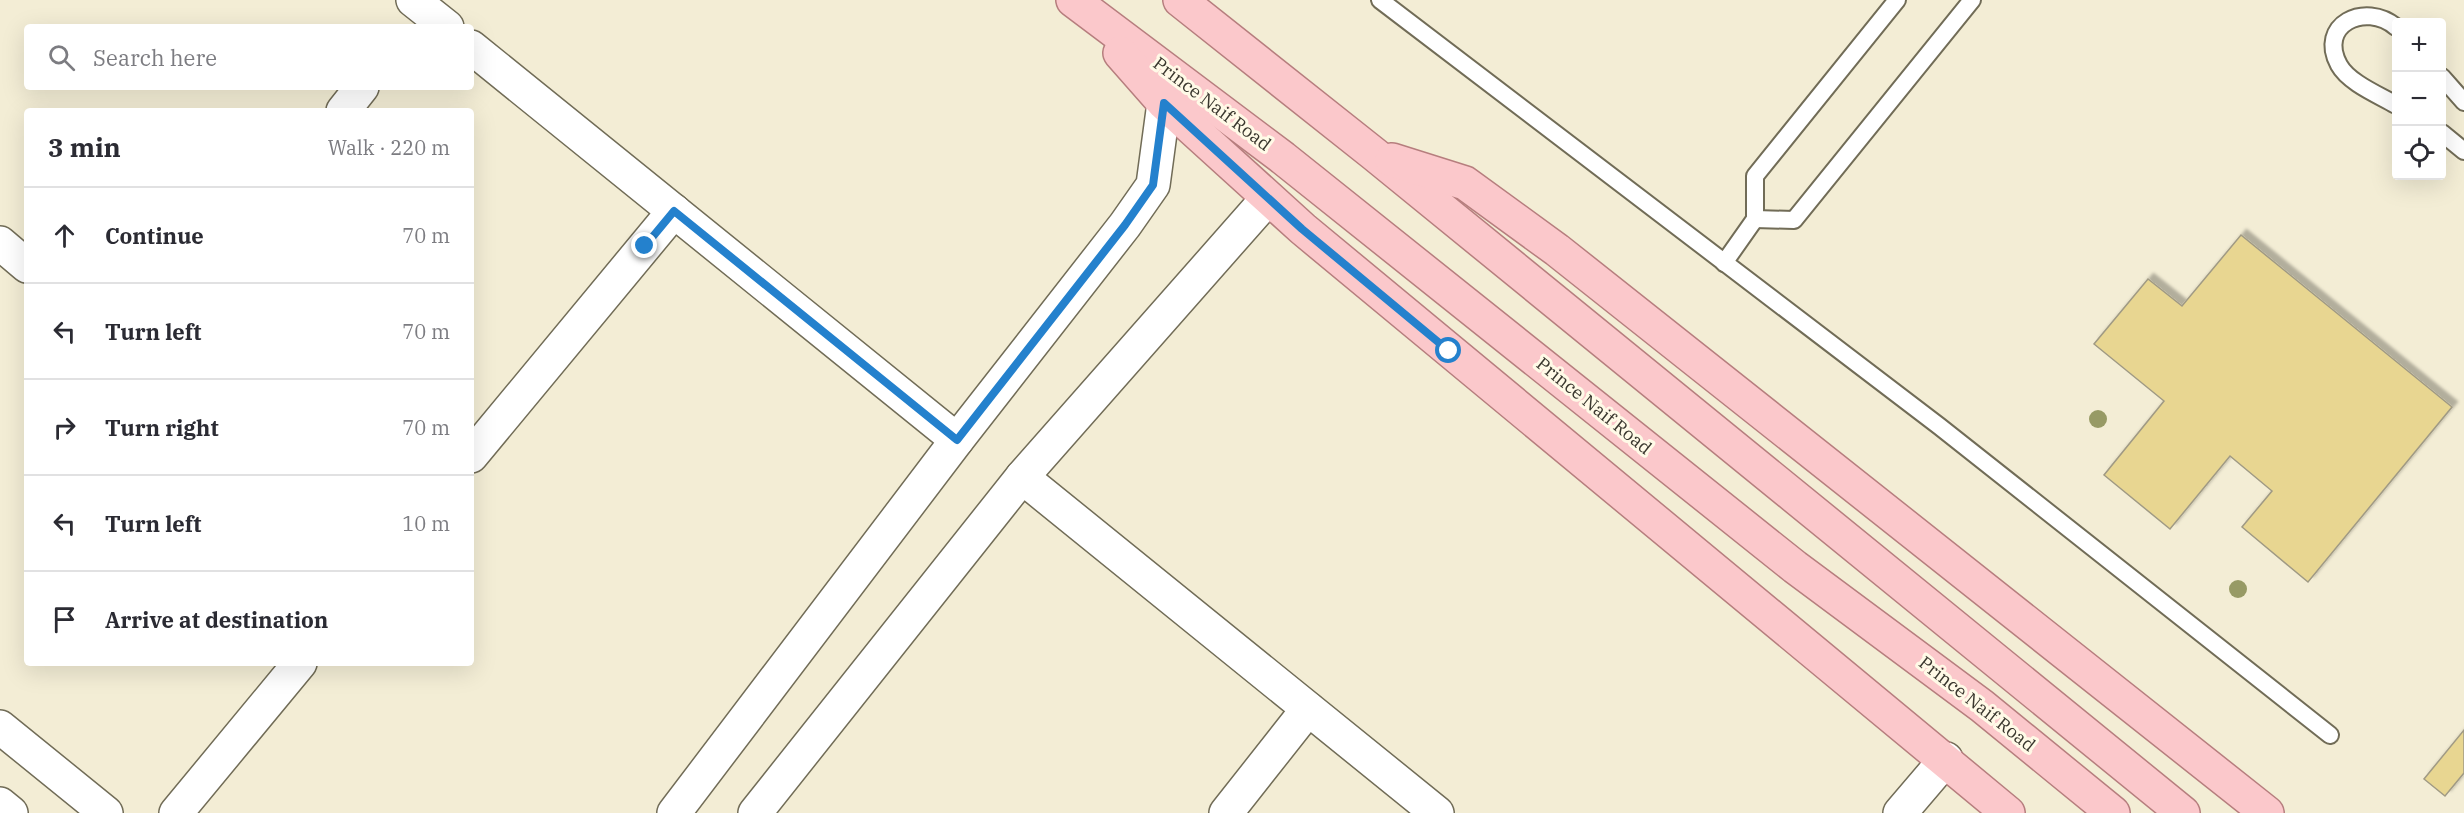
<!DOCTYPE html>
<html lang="en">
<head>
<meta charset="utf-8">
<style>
  :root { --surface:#fff; --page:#f2f2f3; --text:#2b2b33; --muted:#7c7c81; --line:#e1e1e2 }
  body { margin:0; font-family:"IBM Plex Serif",serif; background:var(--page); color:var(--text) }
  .controls { position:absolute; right:18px; top:18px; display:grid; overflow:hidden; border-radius:6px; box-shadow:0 6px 24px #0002 }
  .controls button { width:54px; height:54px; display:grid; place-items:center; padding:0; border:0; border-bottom:2px solid var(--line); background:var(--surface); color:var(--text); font:30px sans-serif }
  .stop { position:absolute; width:18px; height:18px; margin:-14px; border:4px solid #2481cd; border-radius:50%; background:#fff }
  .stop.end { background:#2481cd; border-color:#fff; box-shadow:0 2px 6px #0008 }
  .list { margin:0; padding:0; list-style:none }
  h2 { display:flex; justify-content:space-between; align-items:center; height:78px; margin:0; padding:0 24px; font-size:26px }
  h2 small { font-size:20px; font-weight:400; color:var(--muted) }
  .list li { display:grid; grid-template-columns:39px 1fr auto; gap:18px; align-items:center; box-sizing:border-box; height:96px; padding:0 24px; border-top:2px solid var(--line) }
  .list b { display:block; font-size:22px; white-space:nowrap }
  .list em { font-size:20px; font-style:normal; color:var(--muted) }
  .icon { flex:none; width:33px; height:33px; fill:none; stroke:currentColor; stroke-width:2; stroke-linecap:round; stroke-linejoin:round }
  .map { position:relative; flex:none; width:2464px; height:813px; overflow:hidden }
  .search { position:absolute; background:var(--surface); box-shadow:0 6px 24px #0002; left:24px; top:24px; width:450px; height:66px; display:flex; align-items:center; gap:15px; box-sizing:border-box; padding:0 21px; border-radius:6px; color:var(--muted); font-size:22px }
  .panel { position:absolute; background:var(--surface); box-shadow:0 6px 24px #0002; left:24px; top:108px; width:450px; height:558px; border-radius:6px }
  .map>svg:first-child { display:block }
</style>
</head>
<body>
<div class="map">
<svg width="2464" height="813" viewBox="0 0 2464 813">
  <defs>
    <filter id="shadow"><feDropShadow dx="5.5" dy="-5.5" stdDeviation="1.5" flood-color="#0004"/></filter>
  </defs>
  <rect width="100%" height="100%" fill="#f3edd5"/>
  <!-- building -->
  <g fill="#e8d691" stroke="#a09a84" stroke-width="1.5" filter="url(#shadow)">
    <polygon points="2241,235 2452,407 2308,582 2242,527 2272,491 2230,456 2170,529 2104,475 2164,401 2094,344 2148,279 2182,306"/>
    <polygon points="2464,730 2464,773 2445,796 2424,779"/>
  </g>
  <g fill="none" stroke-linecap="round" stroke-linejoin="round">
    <defs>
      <g id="service">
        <polyline points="1380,0 1939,426 2330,735"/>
        <path d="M2396,27C2365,1 2317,25 2339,65C2349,83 2379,95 2396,105"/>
        <polyline points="2442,77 2464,102"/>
        <polyline points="2442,133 2464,151"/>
        <polyline points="1755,219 1794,220 1972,0"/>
        <polyline points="1724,263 1755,219 1755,176 1897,0"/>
      </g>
      <g id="minor">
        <polyline points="413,0 447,27"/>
        <polyline points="471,47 957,440"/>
        <polyline points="343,111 362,87"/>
        <polyline points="0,243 27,266"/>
        <polyline points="471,456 674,211"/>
        <polyline points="1022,477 1437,813"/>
        <polyline points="0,727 106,813"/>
        <polyline points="0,804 11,813"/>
        <polyline points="176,813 300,663"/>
        <polyline points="1226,813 1308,709"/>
        <polyline points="1900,813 1946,759"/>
      </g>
      <g id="tertiary">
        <polyline points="674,813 957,440 1125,225 1153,185 1164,103"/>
        <polyline points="755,813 1022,477 1268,198"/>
      </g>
      <g id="primary">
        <polyline points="1073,0 1283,158 1795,567 1982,706 2113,813"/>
        <polyline points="1180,0 1374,154 2183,813"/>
        <polyline points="1120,53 1164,103 1303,229 2008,813"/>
        <polyline points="1392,160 1465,183 1557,250 2267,813"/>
      </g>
    </defs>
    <!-- service casing -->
    <use href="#service" stroke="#716c57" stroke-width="20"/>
    <!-- minor casing -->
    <use href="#minor" stroke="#716c57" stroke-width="36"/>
    <!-- tertiary casing -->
    <use href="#tertiary" stroke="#716c57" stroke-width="36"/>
    <!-- primary casing -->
    <use href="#primary" stroke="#b67e7e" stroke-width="36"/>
    <!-- service -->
    <use href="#service" stroke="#fff" stroke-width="16"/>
    <!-- minor -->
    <use href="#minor" stroke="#fff" stroke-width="33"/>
    <!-- tertiary -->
    <use href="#tertiary" stroke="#fff" stroke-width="33"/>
    <!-- primary -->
    <use href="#primary" stroke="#fbc8cb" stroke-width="33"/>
  </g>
  <!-- trees -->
  <g fill="#979a65">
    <circle cx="2098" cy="419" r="9"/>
    <circle cx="2238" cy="589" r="9"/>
  </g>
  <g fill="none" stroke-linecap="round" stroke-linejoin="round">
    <!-- route -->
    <polyline stroke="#2481cd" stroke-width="8" points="645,246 674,211 957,440 1125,225 1153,185 1164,103 1302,229 1449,351"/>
  </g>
  <g text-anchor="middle" stroke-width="6" stroke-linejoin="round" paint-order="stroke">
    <!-- street labels -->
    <g font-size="18" fill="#3a372e" stroke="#fffae7">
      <text transform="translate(1212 104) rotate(37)" y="6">Prince Naif Road</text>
      <text transform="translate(1594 406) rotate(39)" y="6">Prince Naif Road</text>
      <text transform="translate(1977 704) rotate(38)" y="6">Prince Naif Road</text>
    </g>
  </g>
</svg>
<div class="controls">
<button>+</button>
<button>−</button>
<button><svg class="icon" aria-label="locate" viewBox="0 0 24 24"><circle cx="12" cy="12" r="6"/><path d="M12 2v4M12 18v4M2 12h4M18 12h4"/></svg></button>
</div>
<div class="stop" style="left:1449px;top:351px"></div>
<div class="stop end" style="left:645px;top:246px"></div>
<div class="search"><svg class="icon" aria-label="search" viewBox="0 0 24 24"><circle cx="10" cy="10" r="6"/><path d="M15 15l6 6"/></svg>Search here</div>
<section class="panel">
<h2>3 min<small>Walk · 220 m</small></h2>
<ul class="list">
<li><svg class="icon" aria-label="ahead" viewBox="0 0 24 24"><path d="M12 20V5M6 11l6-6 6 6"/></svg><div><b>Continue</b></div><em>70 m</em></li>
<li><svg class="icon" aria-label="left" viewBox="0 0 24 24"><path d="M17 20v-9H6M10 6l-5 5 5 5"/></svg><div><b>Turn left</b></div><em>70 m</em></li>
<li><svg class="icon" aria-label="right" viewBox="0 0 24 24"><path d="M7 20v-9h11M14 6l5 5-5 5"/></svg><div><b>Turn right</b></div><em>70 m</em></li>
<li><svg class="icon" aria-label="left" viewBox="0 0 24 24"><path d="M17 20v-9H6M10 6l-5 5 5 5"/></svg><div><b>Turn left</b></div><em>10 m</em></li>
<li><svg class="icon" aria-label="arrive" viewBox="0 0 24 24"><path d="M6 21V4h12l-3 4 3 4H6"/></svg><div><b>Arrive at destination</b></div></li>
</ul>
</section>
</div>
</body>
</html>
